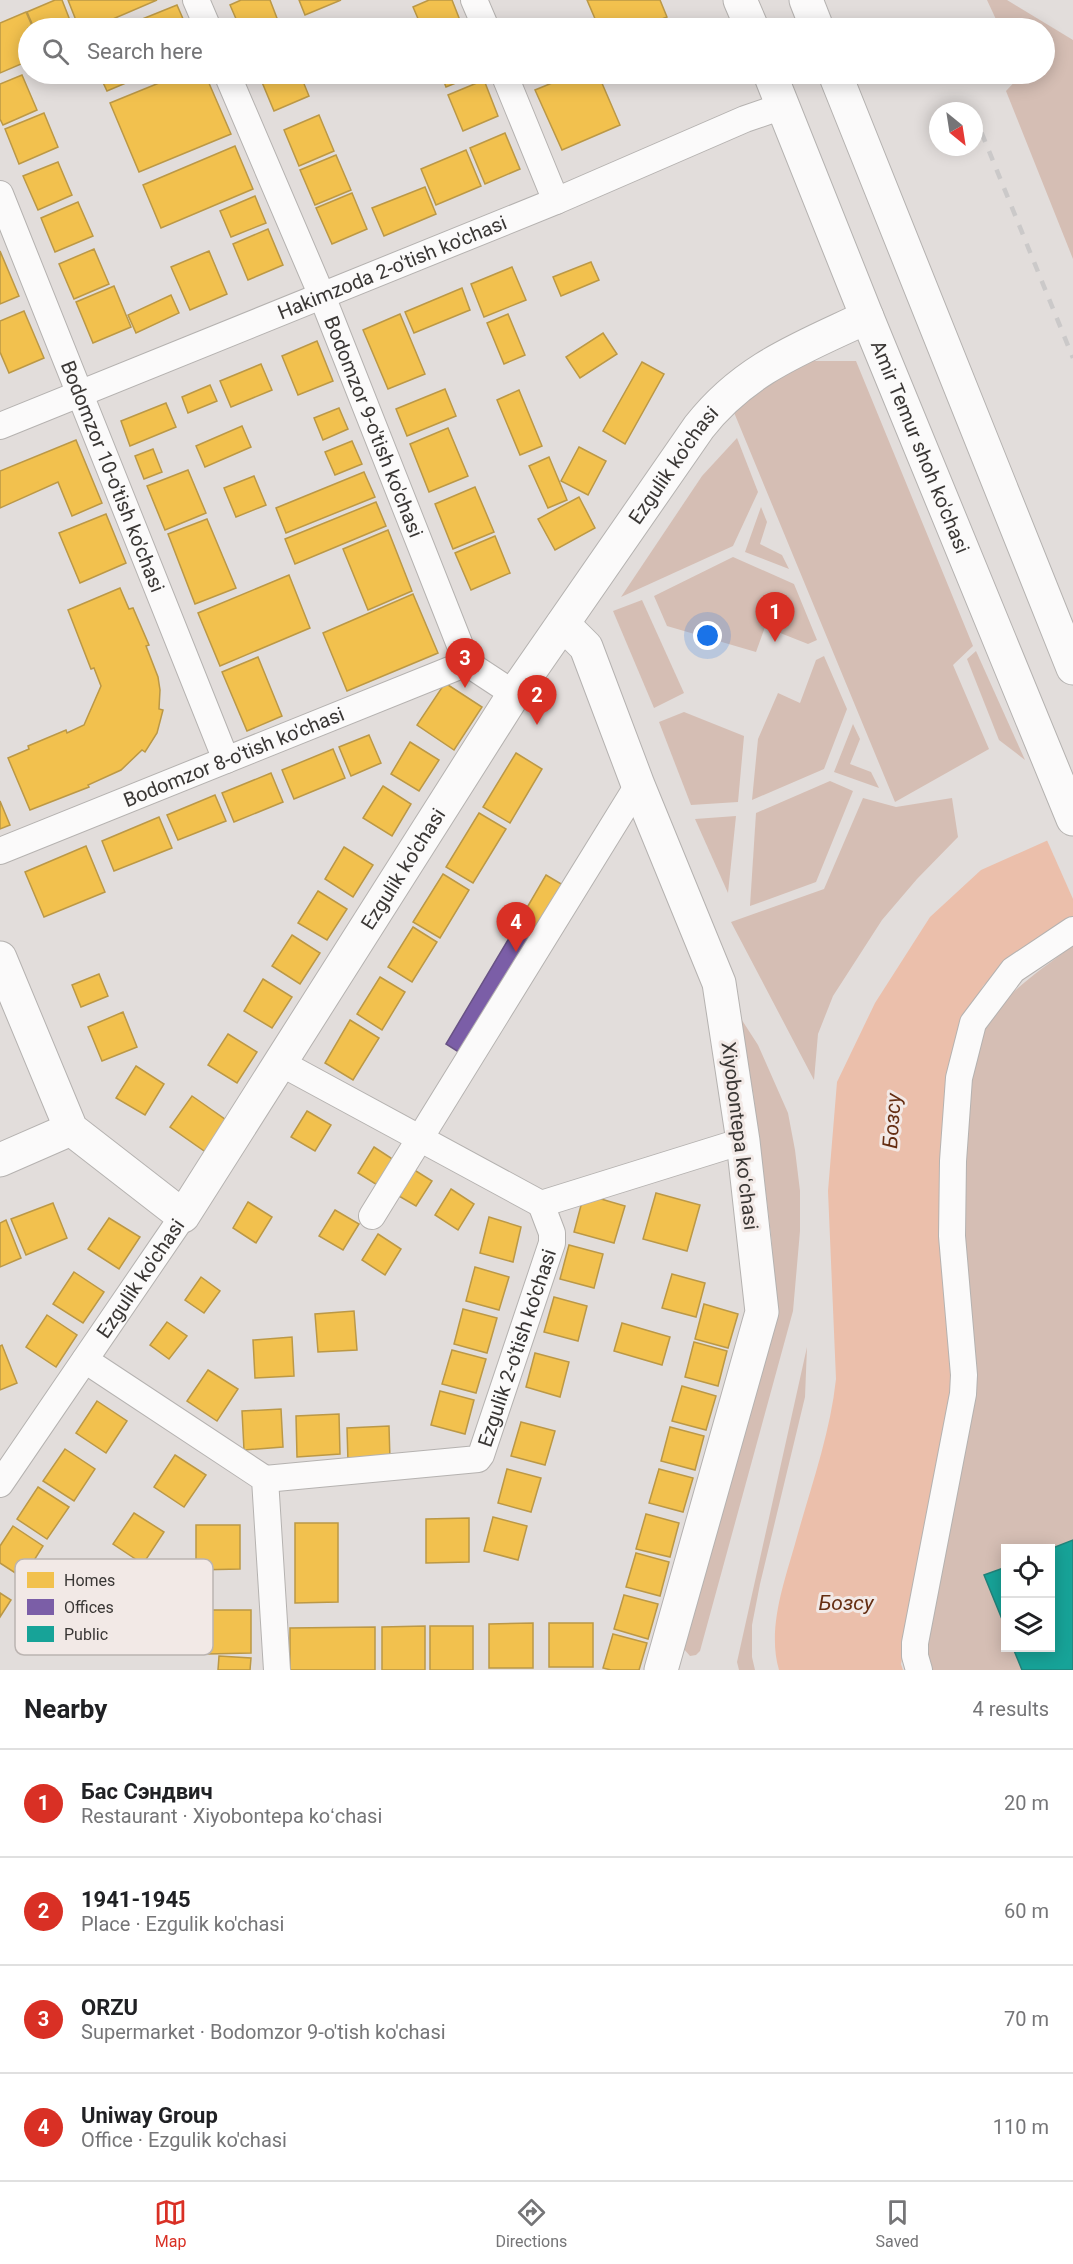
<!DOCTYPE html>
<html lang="en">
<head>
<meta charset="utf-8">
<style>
  :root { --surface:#fff; --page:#f2f2f2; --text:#202124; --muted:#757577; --line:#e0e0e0; --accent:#d93025 }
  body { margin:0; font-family:Roboto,sans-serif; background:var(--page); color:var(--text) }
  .controls { position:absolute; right:18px; bottom:18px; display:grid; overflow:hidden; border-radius:0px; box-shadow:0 3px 15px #0003 }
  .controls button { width:54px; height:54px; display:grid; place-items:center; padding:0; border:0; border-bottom:2px solid var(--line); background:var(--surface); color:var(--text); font:30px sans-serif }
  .compass { position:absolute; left:929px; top:102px; width:54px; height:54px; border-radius:50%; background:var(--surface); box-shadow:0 3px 15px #0003; rotate:150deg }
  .you { position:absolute; left:708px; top:636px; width:21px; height:21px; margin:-15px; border:4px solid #fff; border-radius:50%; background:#1a73e8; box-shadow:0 0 0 9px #1a73e833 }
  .badge { display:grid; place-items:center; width:39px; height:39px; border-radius:50%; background:var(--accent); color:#fff; font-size:20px; font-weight:700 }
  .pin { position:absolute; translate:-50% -50px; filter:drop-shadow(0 2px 3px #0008) }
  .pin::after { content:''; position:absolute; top:32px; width:21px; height:18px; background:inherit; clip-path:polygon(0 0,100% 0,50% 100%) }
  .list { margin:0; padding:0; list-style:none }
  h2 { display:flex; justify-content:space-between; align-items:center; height:78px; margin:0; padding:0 24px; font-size:26px }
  h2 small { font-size:20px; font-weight:400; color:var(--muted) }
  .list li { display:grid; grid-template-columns:39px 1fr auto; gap:18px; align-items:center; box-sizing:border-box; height:108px; padding:0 24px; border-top:2px solid var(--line) }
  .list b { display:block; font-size:22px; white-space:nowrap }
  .list p { margin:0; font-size:20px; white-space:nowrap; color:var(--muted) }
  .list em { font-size:20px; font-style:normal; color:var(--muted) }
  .icon { flex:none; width:33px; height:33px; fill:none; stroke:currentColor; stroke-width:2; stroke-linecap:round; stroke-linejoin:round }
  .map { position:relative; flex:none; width:1073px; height:1670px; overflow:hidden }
  .search { position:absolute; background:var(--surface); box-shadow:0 3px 15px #0003; left:18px; right:18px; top:18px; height:66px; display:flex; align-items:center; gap:15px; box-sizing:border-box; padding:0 21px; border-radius:33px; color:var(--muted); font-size:22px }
  .sheet { height:510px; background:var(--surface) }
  nav { display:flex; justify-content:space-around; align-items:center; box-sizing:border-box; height:84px; border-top:2px solid var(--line); background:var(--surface); font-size:16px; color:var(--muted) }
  nav a { display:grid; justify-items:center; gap:3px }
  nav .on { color:var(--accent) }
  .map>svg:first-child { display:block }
</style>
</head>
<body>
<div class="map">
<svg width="1073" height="1670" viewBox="0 0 1073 1670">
  <rect width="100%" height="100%" fill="#e2dddb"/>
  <!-- green -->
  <g fill="#d5beb4" fill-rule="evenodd">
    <polygon points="987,0 1007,0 1073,40 1073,259 1006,91 1022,74 1044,74 1044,28 1000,28"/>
    <polygon points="801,361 856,361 973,646 953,665 989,749 895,802 733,410"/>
    <polygon points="737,438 758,492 733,546 621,597 702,476"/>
    <polygon points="761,507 767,522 760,544 782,555 789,569 745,552"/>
    <polygon points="733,557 794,584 817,640 808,644 765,627 756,652 667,626 654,596"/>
    <polygon points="642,600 684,693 654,708 613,611"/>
    <polygon points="976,651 1025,760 999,740 967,659"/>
    <polygon points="824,656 847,709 824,769 752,800 758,739 778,693 800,703 816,660"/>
    <polygon points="684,712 744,736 738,802 691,805 659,722"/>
    <polygon points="853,724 860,739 850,764 871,772 879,788 834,772"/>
    <polygon points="830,781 853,791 816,882 750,906 756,813"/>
    <polygon points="863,798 896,807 952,798 958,837 917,879 882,920 833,996 818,1034 814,1080 731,922 824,889"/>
    <polygon points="736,816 728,893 695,819"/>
    <path d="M1073,945V1670H926L920,1641L971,1079C975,1062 978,1041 987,1025C1007,990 1042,970 1073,945ZM1006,1548H1050V1648H1006Z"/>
    <polygon points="738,1014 758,1045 788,1113 795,1150 800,1191 800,1231 793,1311 700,1651 696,1655 690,1656 683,1648 775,1322 772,1244 763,1168 753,1092"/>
    <polygon points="807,1347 805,1397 760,1584 752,1625 752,1657 755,1670 739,1670 737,1662"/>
  </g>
  <!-- water -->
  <path fill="#ebbfab" d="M1073,829V919L1025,946L983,986L965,1021L954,1379L928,1527L901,1664L903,1670H779C767,1629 784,1583 795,1544C810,1489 830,1435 836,1379L828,1191L837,1082L875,1003L930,917L981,870Z"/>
  <!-- pier -->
  <polygon fill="#e2dddb" points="1073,826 1073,899 1046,838"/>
  <!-- homes -->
  <g fill="#f2c14e" stroke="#bb9846" stroke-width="1.5">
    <polygon points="55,0 62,0 73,28 34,28 27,12"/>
    <polygon points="68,0 157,0 92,28 79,28"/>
    <polygon points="241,0 270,0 280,26 273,28 240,28 230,5"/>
    <polygon points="299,0 341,0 305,15"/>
    <polygon points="429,0 452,0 463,28 422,28 413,7"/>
    <polygon points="587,0 660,0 667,17 639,28 599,28"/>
    <polygon points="177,5 187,28 120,28"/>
    <polygon points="26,12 33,28 28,28 28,61 0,73 0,23"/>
    <polygon points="99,74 147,74 107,91"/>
    <polygon points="181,74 205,74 231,134 139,172 110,103"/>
    <polygon points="263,74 300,74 309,96 274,111 259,75"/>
    <polygon points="441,74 478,74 446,87"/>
    <polygon points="574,74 598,74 620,125 562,150 535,90"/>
    <polygon points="22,75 37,110 3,125 0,119 0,84"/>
    <polygon points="484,80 498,116 463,131 448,95"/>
    <polygon points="44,113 58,147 19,164 5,129"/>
    <polygon points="319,115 334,151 299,166 284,130"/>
    <polygon points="505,133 520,169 485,184 470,148"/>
    <polygon points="235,146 253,189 161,228 143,185"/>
    <polygon points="466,150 481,186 436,205 421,169"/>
    <polygon points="336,155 351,190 315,205 300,170"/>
    <polygon points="58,162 72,195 38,210 23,176"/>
    <polygon points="425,187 436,214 384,236 372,208"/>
    <polygon points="352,193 367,229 332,244 316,208"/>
    <polygon points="255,196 266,223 231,237 220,211"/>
    <polygon points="78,202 93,236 55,252 41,218"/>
    <polygon points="268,229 283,265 248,280 233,244"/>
    <polygon points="94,249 109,284 74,299 59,264"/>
    <polygon points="0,251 19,296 0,304"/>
    <polygon points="209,251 227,294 190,310 171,267"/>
    <polygon points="591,262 599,280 561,296 553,277"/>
    <polygon points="512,267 526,300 484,317 471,284"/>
    <polygon points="114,286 131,327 93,343 76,302"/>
    <polygon points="462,288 470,310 414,333 405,312"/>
    <polygon points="171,295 179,313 136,333 128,315"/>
    <polygon points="24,311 44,358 9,373 0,352 0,321"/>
    <polygon points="400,314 425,374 388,389 363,330"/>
    <polygon points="508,314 525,355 504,364 487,323"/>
    <polygon points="603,333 617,354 580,378 566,357"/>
    <polygon points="317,341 333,381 298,395 282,356"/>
    <polygon points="642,362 664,374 625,444 603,431"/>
    <polygon points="261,364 272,390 231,407 220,381"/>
    <polygon points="210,385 217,401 188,413 182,397"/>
    <polygon points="445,389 456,416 407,436 396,409"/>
    <polygon points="519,390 542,446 520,455 497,400"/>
    <polygon points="166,403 176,427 130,446 121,421"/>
    <polygon points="339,408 348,429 323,440 314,418"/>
    <polygon points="242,426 251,447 205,467 196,446"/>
    <polygon points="448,428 468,476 429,492 410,444"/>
    <polygon points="76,440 102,503 72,516 58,482 0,508 0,471"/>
    <polygon points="352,441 362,464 335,475 325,452"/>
    <polygon points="579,447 606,461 588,495 561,481"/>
    <polygon points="153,449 162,472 144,479 135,456"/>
    <polygon points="549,457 567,500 548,508 529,466"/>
    <polygon points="188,470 206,513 165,530 147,486"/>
    <polygon points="364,472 375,497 286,533 276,508"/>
    <polygon points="254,476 266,505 236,517 224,488"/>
    <polygon points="475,487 494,532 453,549 435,504"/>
    <polygon points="579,497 595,528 555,550 538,519"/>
    <polygon points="376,502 386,526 295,564 285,539"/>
    <polygon points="106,514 126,563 80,583 59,533"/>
    <polygon points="207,519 236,588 195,604 168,534"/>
    <polygon points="388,530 412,591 368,610 343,549"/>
    <polygon points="495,536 510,573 471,590 455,553"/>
    <polygon points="289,575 310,628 220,666 198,613"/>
    <polygon points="120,588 129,609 133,608 149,645 146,646 158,677 160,690 159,709 163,710 157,733 145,752 142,750 121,770 88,785 89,787 30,810 8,758 29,749 28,746 66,730 67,733 84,725 101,686 94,668 91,669 68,610"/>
    <polygon points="413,594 438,653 347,691 323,633"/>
    <polygon points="258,657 282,716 247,731 222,672"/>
    <polygon points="445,683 482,707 454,750 417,725"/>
    <polygon points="369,735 381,763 351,776 339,747"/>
    <polygon points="410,742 439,760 419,791 391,774"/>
    <polygon points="333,749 345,778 294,799 282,770"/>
    <polygon points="516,753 542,769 510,823 483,807"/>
    <polygon points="271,773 283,802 234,822 222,793"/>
    <polygon points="383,786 411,804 392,836 363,818"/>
    <polygon points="215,795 226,821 178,840 167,815"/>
    <polygon points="0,801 10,825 0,829"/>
    <polygon points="479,813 506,829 473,883 446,867"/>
    <polygon points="159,817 172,848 114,871 102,841"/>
    <polygon points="86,846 105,892 44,917 25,872"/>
    <polygon points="344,847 373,865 353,897 325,879"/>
    <polygon points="443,874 469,890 440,938 413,922"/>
    <polygon points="546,875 568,888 540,936 518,923"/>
    <polygon points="318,891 347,909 327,940 298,923"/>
    <polygon points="413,927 437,942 412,982 388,967"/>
    <polygon points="292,935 320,953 300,984 272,966"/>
    <polygon points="99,974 108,996 81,1007 72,985"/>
    <polygon points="380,977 405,992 382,1030 357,1014"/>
    <polygon points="263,979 292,997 272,1028 244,1011"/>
    <polygon points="123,1012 137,1047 102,1061 88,1027"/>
    <polygon points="350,1020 379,1038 353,1080 325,1063"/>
    <polygon points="228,1034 257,1052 237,1083 208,1065"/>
    <polygon points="136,1066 164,1084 145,1115 116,1098"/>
    <polygon points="192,1096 229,1122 207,1153 170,1127"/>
    <polygon points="307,1111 331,1125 315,1151 291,1137"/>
    <polygon points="374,1147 397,1162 382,1188 358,1173"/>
    <polygon points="408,1166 432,1181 416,1206 392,1192"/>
    <polygon points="451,1189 474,1204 458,1230 435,1215"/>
    <polygon points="656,1193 700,1205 687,1251 643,1239"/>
    <polygon points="584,1194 625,1206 614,1243 574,1232"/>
    <polygon points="248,1202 272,1217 256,1243 233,1228"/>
    <polygon points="53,1203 67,1238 26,1255 11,1219"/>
    <polygon points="335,1210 359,1224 343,1250 319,1236"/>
    <polygon points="489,1217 521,1227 513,1262 480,1253"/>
    <polygon points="109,1218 140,1237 119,1269 88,1249"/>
    <polygon points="6,1220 21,1258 0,1267 0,1223"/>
    <polygon points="378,1234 401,1249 385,1275 362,1260"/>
    <polygon points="569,1245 603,1254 594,1288 560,1279"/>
    <polygon points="475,1267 509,1277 499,1310 466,1301"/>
    <polygon points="74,1272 104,1292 83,1323 53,1304"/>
    <polygon points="672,1274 705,1283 696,1317 662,1308"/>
    <polygon points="201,1277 220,1291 204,1313 185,1300"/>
    <polygon points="554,1297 587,1306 578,1341 544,1332"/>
    <polygon points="704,1304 738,1314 728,1348 695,1339"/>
    <polygon points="463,1309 497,1318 487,1353 454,1344"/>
    <polygon points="354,1311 357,1350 318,1352 315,1314"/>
    <polygon points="47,1315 77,1335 56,1367 26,1347"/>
    <polygon points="167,1322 187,1336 169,1359 150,1345"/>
    <polygon points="622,1323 670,1337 662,1365 614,1351"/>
    <polygon points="292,1337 294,1376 255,1378 253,1340"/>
    <polygon points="694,1342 727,1351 718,1386 685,1377"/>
    <polygon points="2,1345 17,1383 0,1390 0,1346"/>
    <polygon points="452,1350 486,1359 476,1393 442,1384"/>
    <polygon points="535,1353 569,1362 560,1397 526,1387"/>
    <polygon points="208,1370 238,1389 217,1421 187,1401"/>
    <polygon points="682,1386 716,1396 706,1430 672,1421"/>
    <polygon points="440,1391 474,1400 465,1434 431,1425"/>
    <polygon points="97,1401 127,1421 106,1453 76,1433"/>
    <polygon points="281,1409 283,1447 244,1450 242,1411"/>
    <polygon points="339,1414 340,1454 297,1457 296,1416"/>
    <polygon points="521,1422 555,1431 545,1465 511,1456"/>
    <polygon points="389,1426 390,1460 348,1462 347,1428"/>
    <polygon points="670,1427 704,1436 695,1470 661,1461"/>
    <polygon points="65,1449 95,1469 74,1501 43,1481"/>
    <polygon points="175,1455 206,1475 184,1507 154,1487"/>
    <polygon points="507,1469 541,1478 531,1512 498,1503"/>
    <polygon points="659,1469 693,1478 683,1512 649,1503"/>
    <polygon points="38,1487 69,1507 47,1539 17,1519"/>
    <polygon points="134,1513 164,1532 143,1564 113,1544"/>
    <polygon points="646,1514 679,1523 670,1557 636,1549"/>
    <polygon points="493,1517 527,1526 518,1560 484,1551"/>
    <polygon points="469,1518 469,1562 426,1563 426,1519"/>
    <polygon points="295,1523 338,1523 338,1602 295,1603"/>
    <polygon points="196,1525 240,1525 240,1569 196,1570"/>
    <polygon points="13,1526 43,1546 23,1578 0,1563 0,1546"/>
    <polygon points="636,1553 669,1562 660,1596 626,1587"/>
    <polygon points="0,1593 11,1600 0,1617"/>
    <polygon points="624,1595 658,1604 648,1639 614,1629"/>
    <polygon points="207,1610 251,1610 251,1653 207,1654"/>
    <polygon points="533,1623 533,1668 489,1668 489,1624"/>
    <rect x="549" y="1623" width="44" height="44"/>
    <polygon points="425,1626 425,1670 382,1670 382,1627"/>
    <rect x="430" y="1626" width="43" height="44"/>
    <polygon points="375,1627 375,1670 290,1670 290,1628"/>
    <polygon points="613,1634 647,1643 639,1670 611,1670 603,1668"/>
    <polygon points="219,1656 251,1658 250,1670 218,1670"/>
  </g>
  <!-- offices -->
  <polygon fill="#7b5ea7" stroke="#685285" stroke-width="1.5" points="518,923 540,937 468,1058 446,1044"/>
  <!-- public -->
  <g fill="#17a398" stroke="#22837a" stroke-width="1.5">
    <polygon points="1073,1540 1073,1670 1022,1670 1013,1648 1050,1648 1050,1549"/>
    <polygon points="1006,1567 1006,1629 984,1575"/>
  </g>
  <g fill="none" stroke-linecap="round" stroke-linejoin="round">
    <defs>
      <g id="street">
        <polyline points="196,0 208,28"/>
        <polyline points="474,0 486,28"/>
        <path id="s1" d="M227,74L322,296L467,663L514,694"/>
        <polyline points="504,74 556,201"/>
        <path id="s2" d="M0,194L226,760"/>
        <path id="s3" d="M0,426L556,201L745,119L783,106"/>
        <path id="s4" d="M0,851L467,663"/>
        <polyline points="279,1062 541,1204 743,1141"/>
        <polyline points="372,1216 638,785"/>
        <polyline points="85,1360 265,1479 277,1670"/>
        <path id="s5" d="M265,1479L478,1459L481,1455L552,1243V1233L541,1204"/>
        <path id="s6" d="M0,1484L183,1216"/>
        <polyline points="919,1670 915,1656 915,1643 963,1394 964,1375 952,1236 953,1161 959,1078 973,1023 1013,970 1073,930"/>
      </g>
      <g id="secondary">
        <polyline points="563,624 586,647 638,785 719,983 743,1141 762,1312 661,1670"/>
        <path id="s7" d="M0,958L71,1129L183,1216L514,694L699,427C745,368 802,348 867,317"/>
        <polyline points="0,1160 71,1129"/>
      </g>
      <g id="primary">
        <polyline points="740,0 752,28"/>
        <polyline points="806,0 817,28"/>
        <path id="s8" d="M770,74L867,317L1073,819"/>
        <polyline points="835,74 1073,668"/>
      </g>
    </defs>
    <!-- street casing -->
    <use href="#street" stroke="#b5b2b0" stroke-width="28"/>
    <!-- secondary casing -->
    <use href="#secondary" stroke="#b5b2b0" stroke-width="35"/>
    <!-- primary casing -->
    <use href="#primary" stroke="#b5b2b0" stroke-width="35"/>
    <!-- street -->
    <use href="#street" stroke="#fbfafa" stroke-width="26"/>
    <!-- secondary -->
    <use href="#secondary" stroke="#fbfafa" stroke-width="33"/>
    <!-- primary -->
    <use href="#primary" stroke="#fbfafa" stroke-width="33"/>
    <!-- rail -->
    <polyline stroke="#cbc9c9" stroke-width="4.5" stroke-dasharray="10 10" stroke-linecap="butt" points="974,114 1073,358"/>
  </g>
  <g text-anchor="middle" stroke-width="6" stroke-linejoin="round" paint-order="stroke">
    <!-- street labels -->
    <g font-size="20" fill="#3a3735" stroke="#f2e9e6">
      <text dy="7" stroke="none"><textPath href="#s3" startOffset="423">Hakimzoda 2-o'tish ko'chasi</textPath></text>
      <text dy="7" stroke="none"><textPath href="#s1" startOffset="382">Bodomzor 9-o'tish ko'chasi</textPath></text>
      <text dy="7" stroke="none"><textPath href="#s8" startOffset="402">Amir Temur shoh ko'chasi</textPath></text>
      <text dy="7" stroke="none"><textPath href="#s7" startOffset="1224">Ezgulik ko'chasi</textPath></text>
      <text dy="7" stroke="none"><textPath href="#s2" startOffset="304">Bodomzor 10-o'tish ko'chasi</textPath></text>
      <text dy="7" stroke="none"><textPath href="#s4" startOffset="252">Bodomzor 8-o'tish ko'chasi</textPath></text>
      <text dy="7" stroke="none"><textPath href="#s7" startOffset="738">Ezgulik ko'chasi</textPath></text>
      <text transform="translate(740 1136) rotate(83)" y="7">Xiyobontepa koʻchasi</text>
      <text dy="7" stroke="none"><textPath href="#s6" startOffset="249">Ezgulik ko'chasi</textPath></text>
      <text dy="7" stroke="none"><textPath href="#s5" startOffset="332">Ezgulik 2-o'tish ko'chasi</textPath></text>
    </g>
    <!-- water labels -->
    <g font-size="21" font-style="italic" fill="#652e12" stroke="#f2e9e6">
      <text transform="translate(892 1121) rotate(-86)" y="7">Бозсу</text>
      <text x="846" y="1610">Бозсу</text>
    </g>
  </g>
  <!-- legend -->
  <rect x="15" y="1559" width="198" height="96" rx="9" fill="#f2e9e6" stroke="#bbb4b1" stroke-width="1.5"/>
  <rect x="27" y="1572" width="27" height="16" fill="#f2c14e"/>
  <rect x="27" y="1599" width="27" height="16" fill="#7b5ea7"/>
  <rect x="27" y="1626" width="27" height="16" fill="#17a398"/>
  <g font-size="16" fill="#3a3735">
    <text x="64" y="1586">Homes</text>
    <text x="64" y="1613">Offices</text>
    <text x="64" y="1640">Public</text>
  </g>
</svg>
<div class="controls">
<button><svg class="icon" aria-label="locate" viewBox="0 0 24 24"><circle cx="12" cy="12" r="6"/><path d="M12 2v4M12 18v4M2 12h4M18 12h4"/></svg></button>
<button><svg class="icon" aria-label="layers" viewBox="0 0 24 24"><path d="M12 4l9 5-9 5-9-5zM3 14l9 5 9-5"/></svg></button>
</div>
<svg class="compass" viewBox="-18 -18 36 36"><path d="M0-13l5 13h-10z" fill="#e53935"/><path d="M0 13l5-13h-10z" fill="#757577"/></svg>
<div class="you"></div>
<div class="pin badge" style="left:775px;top:642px">1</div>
<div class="pin badge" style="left:537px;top:725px">2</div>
<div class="pin badge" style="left:465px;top:688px">3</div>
<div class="pin badge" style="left:516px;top:952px">4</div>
<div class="search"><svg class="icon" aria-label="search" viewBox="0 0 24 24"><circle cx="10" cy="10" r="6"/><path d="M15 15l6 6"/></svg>Search here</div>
</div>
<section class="sheet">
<h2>Nearby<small>4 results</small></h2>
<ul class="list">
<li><span class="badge">1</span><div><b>Бас Сэндвич</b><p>Restaurant · Xiyobontepa koʻchasi</p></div><em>20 m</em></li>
<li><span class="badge">2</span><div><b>1941-1945</b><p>Place · Ezgulik ko'chasi</p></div><em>60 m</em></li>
<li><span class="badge">3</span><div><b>ORZU</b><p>Supermarket · Bodomzor 9-o'tish ko'chasi</p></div><em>70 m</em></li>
<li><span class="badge">4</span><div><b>Uniway Group</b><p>Office · Ezgulik ko'chasi</p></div><em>110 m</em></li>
</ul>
</section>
<nav>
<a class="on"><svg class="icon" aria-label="map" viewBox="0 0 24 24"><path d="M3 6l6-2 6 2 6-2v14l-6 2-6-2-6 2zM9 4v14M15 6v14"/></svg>Map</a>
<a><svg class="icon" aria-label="directions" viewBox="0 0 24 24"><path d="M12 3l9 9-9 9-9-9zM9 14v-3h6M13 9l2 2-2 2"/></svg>Directions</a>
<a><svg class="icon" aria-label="saved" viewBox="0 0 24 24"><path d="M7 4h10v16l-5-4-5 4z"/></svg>Saved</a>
</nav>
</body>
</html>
